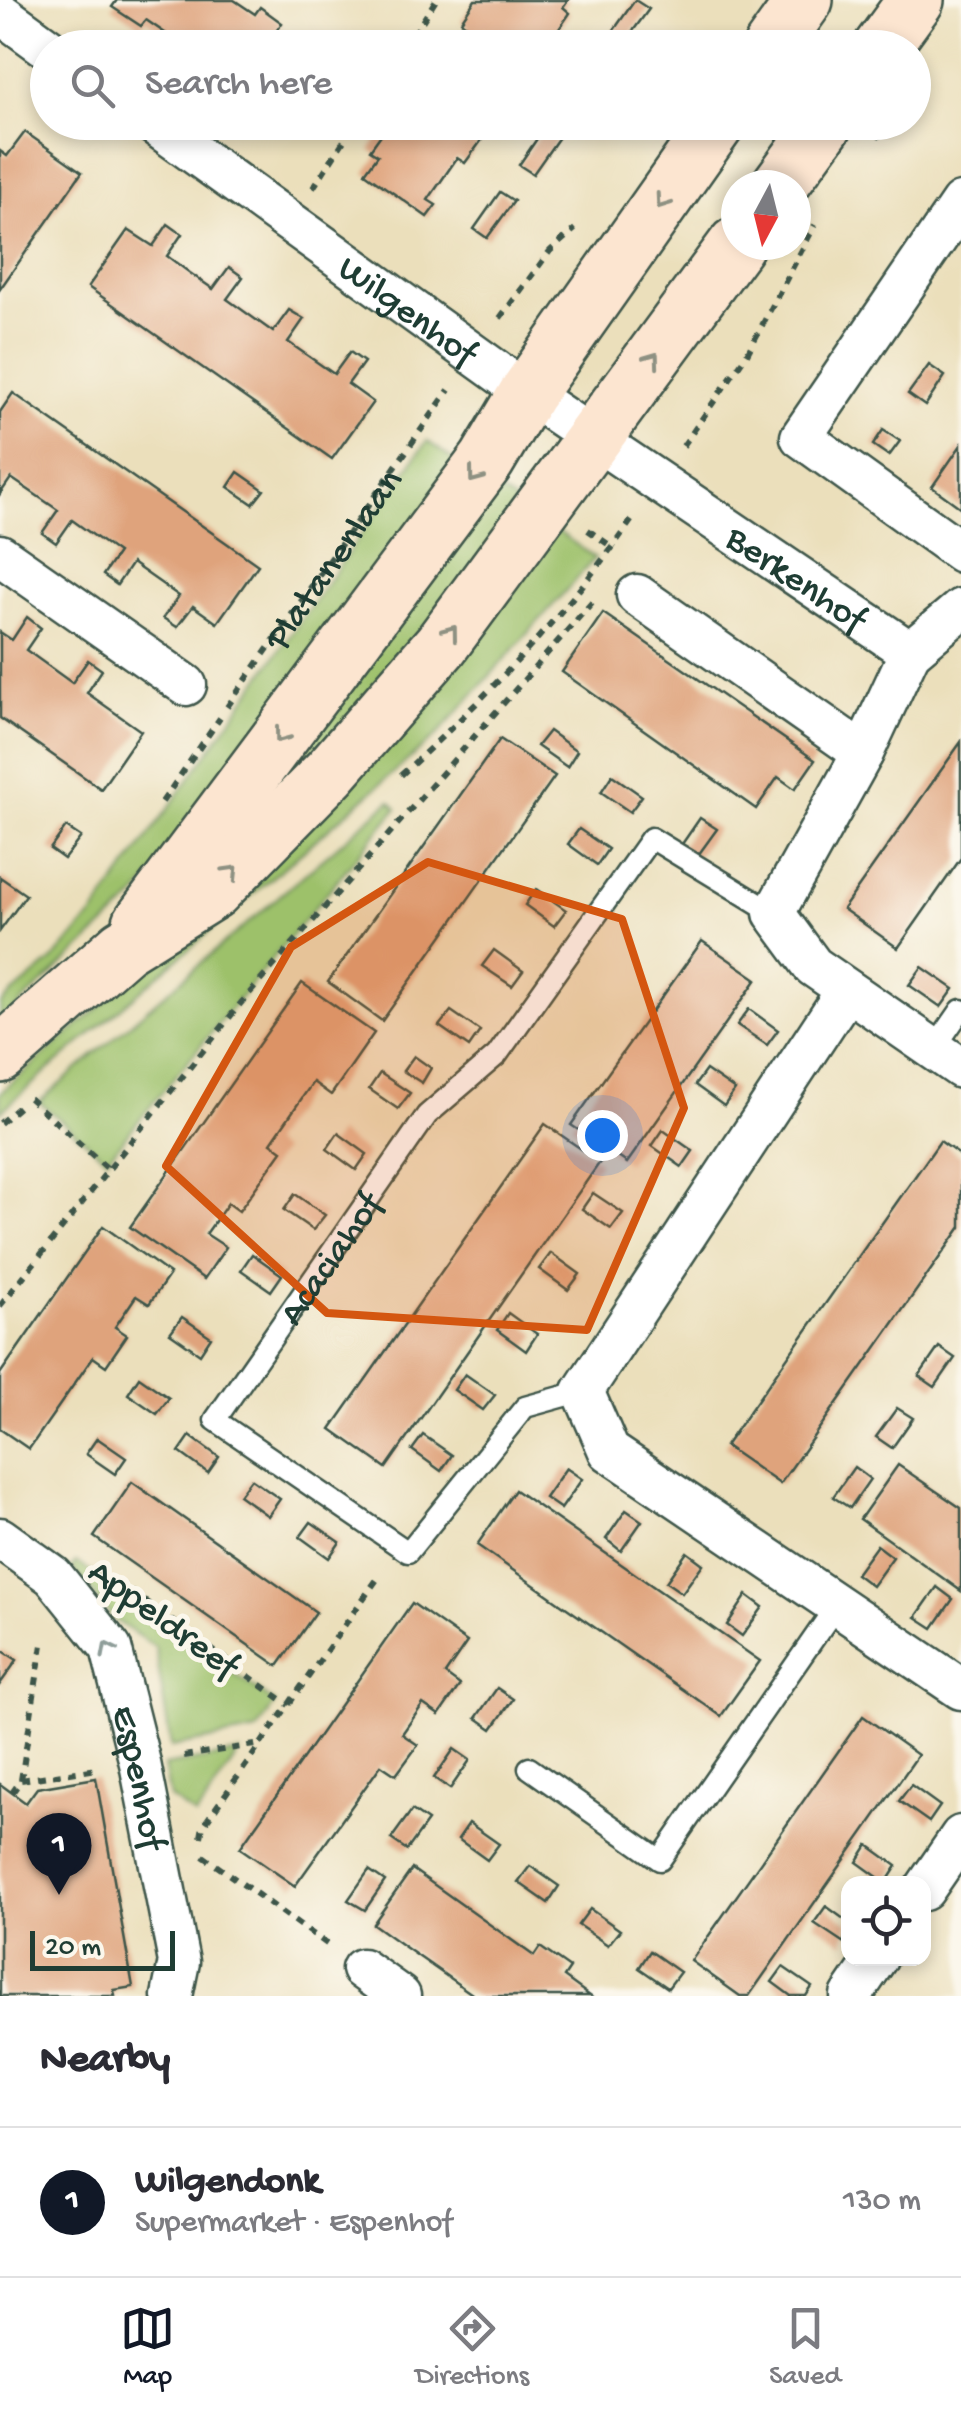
<!DOCTYPE html>
<html lang="en">
<head>
<meta charset="utf-8">
<style>
  :root { --surface:#fff; --page:#f7f7f7; --text:#2b2b33; --muted:#7c7c81; --line:#e1e1e2; --accent:#111827 }
  body { margin:0; font-family:"Gochi Hand",sans-serif; background:var(--page); color:var(--text) }
  .controls { position:absolute; right:30px; bottom:30px; display:grid; overflow:hidden; border-radius:20px; box-shadow:0 5px 15px #0003 }
  .controls button { width:90px; height:90px; display:grid; place-items:center; padding:0; border:0; border-bottom:2px solid var(--line); background:var(--surface); color:var(--text); font:50px sans-serif }
  .compass { position:absolute; left:721px; top:170px; width:90px; height:90px; border-radius:50%; background:var(--surface); box-shadow:0 5px 15px #0003; rotate:187deg }
  .scale { position:absolute; left:30px; bottom:25px; width:145px; box-sizing:border-box; padding-left:10px; border:5px solid #1f3d34; border-top:0; font-size:28px; line-height:35px; white-space:nowrap; color:#1f3d34; -webkit-text-stroke:8px #fbf7ec; paint-order:stroke }
  .you { position:absolute; left:602px; top:1135px; width:35px; height:35px; margin:-25px; border:8px solid #fff; border-radius:50%; background:#1a73e8; box-shadow:0 0 0 15px #1a73e833 }
  .badge { display:grid; place-items:center; width:65px; height:65px; border-radius:50%; background:var(--accent); color:#fff; font-size:32px; font-weight:700 }
  .pin { position:absolute; translate:-50% -82px; filter:drop-shadow(0 2px 5px #0008) }
  .pin::after { content:''; position:absolute; top:52px; width:35px; height:30px; background:inherit; clip-path:polygon(0 0,100% 0,50% 100%) }
  .list { margin:0; padding:0; list-style:none }
  h2 { display:flex; justify-content:space-between; align-items:center; height:130px; margin:0; padding:0 40px; font-size:42px }
  h2 small { font-size:32px; font-weight:400; color:var(--muted) }
  .list li { display:grid; grid-template-columns:65px 1fr auto; gap:30px; align-items:center; box-sizing:border-box; height:150px; padding:0 40px; border-top:2px solid var(--line) }
  .list b { display:block; font-size:38px; white-space:nowrap }
  .list p { margin:0; font-size:32px; white-space:nowrap; color:var(--muted) }
  .list em { font-size:32px; font-style:normal; color:var(--muted) }
  .icon { flex:none; width:55px; height:55px; fill:none; stroke:currentColor; stroke-width:2; stroke-linecap:round; stroke-linejoin:round }
  .map { position:relative; flex:none; width:961px; height:1996px; overflow:hidden }
  .search { position:absolute; background:var(--surface); box-shadow:0 5px 15px #0003; left:30px; right:30px; top:30px; height:110px; display:flex; align-items:center; gap:25px; box-sizing:border-box; padding:0 35px; border-radius:55px; color:var(--muted); font-size:38px }
  .sheet { height:280px; background:var(--surface) }
  nav { display:flex; justify-content:space-around; align-items:center; box-sizing:border-box; height:140px; border-top:2px solid var(--line); background:var(--surface); font-size:28px; color:var(--muted) }
  nav a { display:grid; justify-items:center; gap:5px }
  nav .on { color:var(--accent) }
  .map>svg:first-child { display:block }
</style>
</head>
<body>
<div class="map">
<svg width="961" height="1996" viewBox="0 0 961 1996">
  <rect width="100%" height="100%" fill="#fbf7ec"/>
  <filter id="ink" filterUnits="userSpaceOnUse"><feTurbulence type="fractalNoise" baseFrequency=".01" numOctaves="2"/><feDisplacementMap in="SourceGraphic" scale="20" xChannelSelector="R" yChannelSelector="G"/><feConvolveMatrix kernelMatrix="1 2 1 2 8 2 1 2 1" color-interpolation-filters="sRGB"/></filter>
  <filter id="wash" filterUnits="userSpaceOnUse"><feTurbulence type="fractalNoise" baseFrequency=".0048" numOctaves="4" result="noise"/><feDisplacementMap in="SourceGraphic" scale="40" xChannelSelector="R" yChannelSelector="G"/><feGaussianBlur stdDeviation="2.25" result="paint"/><feColorMatrix in="noise" values="0 0 0 0 0 0 0 0 0 0 0 0 0 0 0 0 0 1.4 0 .05"/><feComposite in="paint" operator="in"/></filter>
  <g filter="url(#wash)">
    <rect width="100%" height="100%" fill="#ebdfbb"/>
    <!-- green -->
    <g fill="#9dc16b" stroke="#5e7f50" stroke-width="2.5">
      <polygon points="427,441 465,468 137,896 0,1023 0,1004 53,960 94,914"/>
      <polygon points="486,482 525,509 435,633 191,876"/>
      <polygon points="546,523 595,558 436,736 0,1112 0,1093 195,925"/>
      <polygon points="390,801 397,808 107,1159 39,1102"/>
      <polygon points="77,1562 275,1703 257,1731 171,1747 155,1647 115,1620 72,1568"/>
      <polygon points="239,1753 196,1816 170,1798 164,1766"/>
    </g>
    <g id="blocks">
      <!-- building -->
      <g fill="#dfa37c">
        <polygon points="117,0 234,0 255,14 260,7 282,23 277,30 302,48 179,48 181,44 146,20 141,26 112,7"/>
        <polygon points="475,0 568,0 563,7 570,13 555,35 547,30 534,48 453,48 468,27 461,21"/>
        <polygon points="635,0 649,9 622,46 609,37"/>
        <polygon points="390,122 398,126 400,122 481,122 472,135 481,141 465,163 457,158 428,200 436,205 427,217 365,173 378,155 370,150"/>
        <polygon points="545,127 559,137 533,174 519,165"/>
        <polygon points="25,132 82,172 0,289 0,151 7,156"/>
        <polygon points="500,192 514,201 487,238 474,229"/>
        <polygon points="168,224 182,234 167,256 190,273 213,289 229,267 243,277 227,299 273,332 289,310 304,319 288,342 334,374 350,352 364,362 348,384 373,402 332,459 88,287 128,230 153,246"/>
        <polygon points="929,365 945,376 925,406 908,394"/>
        <polygon points="13,393 258,565 217,623 193,606 177,627 163,618 179,596 132,563 117,585 103,575 118,553 72,520 56,543 42,533 58,510 11,478 0,494 0,412"/>
        <polygon points="883,430 900,441 889,456 873,445"/>
        <polygon points="961,445 961,508 932,487"/>
        <polygon points="238,472 264,490 253,504 228,487"/>
        <polygon points="603,613 815,760 795,789 778,777 756,809 562,672"/>
        <polygon points="27,617 41,628 26,650 72,683 88,660 102,670 87,693 141,731 101,789 0,718 0,632 12,640"/>
        <polygon points="549,731 577,751 567,767 537,746"/>
        <polygon points="500,739 555,776 382,1021 328,982"/>
        <polygon points="961,742 961,858 898,948 843,909"/>
        <polygon points="612,775 642,796 630,812 601,792"/>
        <polygon points="700,818 717,829 696,858 680,847"/>
        <polygon points="66,827 81,837 64,859 50,849"/>
        <polygon points="579,829 608,849 597,865 568,844"/>
        <polygon points="0,877 26,895 0,931"/>
        <polygon points="536,889 566,910 554,926 525,905"/>
        <polygon points="702,941 757,979 627,1163 571,1125"/>
        <polygon points="494,950 523,971 512,986 482,966"/>
        <polygon points="922,967 954,989 941,1007 909,985"/>
        <polygon points="302,983 374,1033 331,1095 313,1082 271,1143 282,1151 239,1211 228,1203 206,1234 226,1247 204,1279 130,1227"/>
        <polygon points="749,1009 778,1030 767,1045 737,1025"/>
        <polygon points="451,1011 480,1031 469,1047 439,1026"/>
        <polygon points="414,1056 431,1068 422,1083 403,1071"/>
        <polygon points="706,1070 735,1090 724,1106 695,1085"/>
        <polygon points="380,1073 410,1093 398,1109 369,1089"/>
        <polygon points="545,1124 600,1162 386,1468 331,1429"/>
        <polygon points="663,1130 693,1151 682,1167 652,1146"/>
        <polygon points="338,1133 367,1154 356,1170 327,1149"/>
        <polygon points="940,1141 961,1156 961,1227 780,1484 725,1446"/>
        <polygon points="593,1193 623,1213 611,1229 582,1209"/>
        <polygon points="295,1194 325,1215 313,1230 284,1210"/>
        <polygon points="103,1226 170,1274 149,1304 136,1296 115,1327 127,1335 106,1366 93,1357 29,1449 0,1429 0,1374"/>
        <polygon points="551,1253 580,1274 568,1290 539,1269"/>
        <polygon points="252,1254 282,1275 271,1291 241,1270"/>
        <polygon points="508,1313 537,1334 526,1351 497,1330"/>
        <polygon points="182,1317 211,1337 200,1354 170,1333"/>
        <polygon points="939,1347 955,1358 935,1387 919,1376"/>
        <polygon points="465,1374 495,1395 483,1410 454,1390"/>
        <polygon points="139,1377 169,1398 157,1414 128,1394"/>
        <polygon points="897,1408 913,1418 892,1448 876,1437"/>
        <polygon points="423,1435 452,1455 441,1471 412,1450"/>
        <polygon points="190,1436 219,1457 208,1473 179,1452"/>
        <polygon points="97,1438 126,1458 115,1474 86,1454"/>
        <polygon points="898,1465 961,1508 961,1591 860,1519"/>
        <polygon points="854,1467 870,1479 850,1508 833,1497"/>
        <polygon points="566,1468 582,1479 561,1509 545,1498"/>
        <polygon points="251,1479 280,1499 268,1516 239,1495"/>
        <polygon points="132,1482 316,1612 278,1666 94,1537"/>
        <polygon points="515,1490 760,1661 721,1716 477,1545"/>
        <polygon points="626,1510 642,1521 621,1551 606,1539"/>
        <polygon points="311,1522 340,1542 329,1558 300,1537"/>
        <polygon points="877,1545 893,1557 872,1586 856,1574"/>
        <polygon points="687,1552 703,1564 682,1593 666,1582"/>
        <polygon points="937,1587 953,1599 933,1628 916,1617"/>
        <polygon points="747,1595 763,1607 742,1636 727,1625"/>
        <polygon points="412,1603 467,1642 445,1674 460,1685 439,1715 423,1704 402,1734 418,1745 396,1775 381,1765 295,1886 240,1848"/>
        <polygon points="0,1649 17,1660 0,1684"/>
        <polygon points="497,1688 513,1699 492,1729 476,1718"/>
        <polygon points="863,1716 918,1755 749,1996 740,1996 691,1961"/>
        <polygon points="454,1749 470,1760 450,1789 434,1778"/>
        <polygon points="96,1778 133,1987 114,1990 115,1996 0,1996 0,1784 26,1803 37,1788"/>
        <polygon points="911,1785 940,1806 929,1822 899,1801"/>
        <polygon points="412,1810 428,1821 407,1850 391,1839"/>
        <polygon points="469,1823 499,1844 487,1860 458,1839"/>
        <polygon points="868,1845 897,1866 886,1883 857,1862"/>
        <polygon points="530,1866 559,1886 548,1903 518,1882"/>
        <polygon points="412,1869 534,1956 540,1947 570,1968 564,1977 590,1996 475,1996 405,1947 373,1924"/>
        <polygon points="369,1870 385,1881 365,1910 348,1900"/>
        <polygon points="826,1906 848,1922 844,1943 814,1923"/>
        <polygon points="590,1909 620,1930 608,1945 578,1925"/>
        <polygon points="650,1951 680,1972 668,1988 639,1968"/>
        <polygon points="783,1967 812,1987 806,1996 791,1996 772,1982"/>
      </g>
    </g>
  </g>
  <g filter="url(#ink)">
    <use href="#blocks" fill-opacity="0" stroke="#3e5548" stroke-width="2.5"/>
    <g fill="none" stroke-linecap="round" stroke-linejoin="round">
      <defs>
        <g id="lane">
          <polyline points="934,1049 961,1010"/>
          <path id="s2" d="M583,1391L525,1407L408,1552L215,1420L427,1115L497,1055L651,838L774,913"/>
          <polyline points="529,1768 660,1860 837,1605"/>
        </g>
        <g id="street">
          <polyline points="0,13 48,48"/>
          <path id="s3" d="M151,122L527,393L910,652L863,753L774,913L813,966L961,1068"/>
          <polyline points="961,203 801,437 961,552"/>
          <polyline points="0,555 186,685"/>
          <polyline points="637,595 863,753"/>
          <polyline points="910,652 961,609"/>
          <polyline points="847,990 583,1391 609,1451 961,1689"/>
          <path id="s4" d="M0,1538L53,1576L111,1648L140,1763L179,1962L172,1996"/>
          <polyline points="924,1890 961,1836"/>
          <polyline points="362,1969 400,1996"/>
          <polyline points="851,1996 877,1958"/>
        </g>
        <g id="secondary">
          <polyline points="771,48 805,0"/>
          <polyline points="881,48 916,0"/>
          <polyline points="780,185 826,122"/>
          <polyline points="141,923 487,460 527,393 718,122"/>
          <polyline points="0,1055 123,947 213,891 330,772 441,645 736,245"/>
        </g>
      </defs>
      <!-- lane casing -->
      <use href="#lane" stroke="#3e5548" stroke-width="25"/>
      <!-- street casing -->
      <use href="#street" stroke="#3e5548" stroke-width="45"/>
      <!-- secondary casing -->
      <use href="#secondary" stroke="#3e5548" stroke-width="60"/>
      <!-- path -->
      <g stroke="#3e5548" stroke-width="6" stroke-dasharray="8 8" stroke-linecap="butt">
        <polyline points="405,48 436,0"/>
        <polyline points="877,138 888,122"/>
        <polyline points="313,188 356,122"/>
        <polyline points="500,318 550,251 575,229"/>
        <polyline points="683,446 747,354 815,225"/>
        <polyline points="588,530 615,549"/>
        <path id="s1" d="M227,707L449,390"/>
        <path d="M401,775C486,698 567,613 633,518"/>
        <polyline points="162,802 220,718"/>
        <polyline points="29,1098 107,1168"/>
        <polyline points="0,1123 22,1104"/>
        <polyline points="0,1306 241,1003 594,600"/>
        <polyline points="118,1582 289,1705"/>
        <polyline points="184,1756 261,1744"/>
        <polyline points="21,1780 43,1638"/>
        <polyline points="12,1793 21,1780 98,1769"/>
        <polyline points="201,1837 203,1826 380,1575"/>
        <polyline points="203,1856 327,1944"/>
      </g>
      <!-- lane -->
      <use href="#lane" stroke="#fff" stroke-width="20"/>
      <!-- street -->
      <use href="#street" stroke="#fff" stroke-width="40"/>
      <!-- secondary -->
      <use href="#secondary" stroke="#fce5d0" stroke-width="55"/>
    </g>
    <!-- one-way arrows -->
    <defs><path id="oneway-chevron" d="M-2-3.5L2.5 0L-2 3.5" fill="none" stroke-width="1.6" stroke-linecap="round" stroke-linejoin="round" transform="scale(2.5)"/></defs>
    <g stroke="#8e9182">
      <use href="#oneway-chevron" transform="translate(662 202) rotate(125)"/>
      <use href="#oneway-chevron" transform="translate(653 359) rotate(-54)"/>
      <use href="#oneway-chevron" transform="translate(475 476) rotate(127)"/>
      <use href="#oneway-chevron" transform="translate(451 632) rotate(-53)"/>
      <use href="#oneway-chevron" transform="translate(281 736) rotate(127)"/>
      <use href="#oneway-chevron" transform="translate(232 872) rotate(-46)"/>
    </g>
    <use stroke="#8f9e9a" href="#oneway-chevron" transform="translate(108 1649) rotate(-117)"/>
  </g>
  <!-- marked area -->
  <path fill="#d45610" fill-opacity="0.2" stroke="#d45610" stroke-width="8" stroke-linejoin="round" d="M428,862L622,919L684,1108L587,1330L327,1313L166,1166L291,947Z"/>
  <g text-anchor="middle" stroke-width="10" stroke-linejoin="round" paint-order="stroke">
    <!-- street labels -->
    <g font-size="38" fill="#1f3d34" stroke="#fbf7ec">
      <text dy="13" stroke="none"><textPath href="#s3" startOffset="318">Wilgenhof</textPath></text>
      <text dy="13" stroke="none"><textPath href="#s1" startOffset="182">Platanenlaan</textPath></text>
      <text dy="13" stroke="none"><textPath href="#s3" startOffset="790">Berkenhof</textPath></text>
      <text dy="13" stroke="none"><textPath href="#s2" startOffset="678">Acaciahof</textPath></text>
      <text transform="translate(165 1616) rotate(36)" y="13">Appeldreef</text>
      <text dy="13" stroke="none"><textPath href="#s4" startOffset="290">Espenhof</textPath></text>
    </g>
  </g>
</svg>
<div class="controls">
<button><svg class="icon" aria-label="locate" viewBox="0 0 24 24"><circle cx="12" cy="12" r="6"/><path d="M12 2v4M12 18v4M2 12h4M18 12h4"/></svg></button>
</div>
<svg class="compass" viewBox="-18 -18 36 36"><path d="M0-13l5 13h-10z" fill="#e53935"/><path d="M0 13l5-13h-10z" fill="#7c7c81"/></svg>
<div class="scale">20 m</div>
<div class="you"></div>
<div class="pin badge" style="left:59px;top:1895px">1</div>
<div class="search"><svg class="icon" aria-label="search" viewBox="0 0 24 24"><circle cx="10" cy="10" r="6"/><path d="M15 15l6 6"/></svg>Search here</div>
</div>
<section class="sheet">
<h2>Nearby<small></small></h2>
<ul class="list">
<li><span class="badge">1</span><div><b>Wilgendonk</b><p>Supermarket · Espenhof</p></div><em>130 m</em></li>
</ul>
</section>
<nav>
<a class="on"><svg class="icon" aria-label="map" viewBox="0 0 24 24"><path d="M3 6l6-2 6 2 6-2v14l-6 2-6-2-6 2zM9 4v14M15 6v14"/></svg>Map</a>
<a><svg class="icon" aria-label="directions" viewBox="0 0 24 24"><path d="M12 3l9 9-9 9-9-9zM9 14v-3h6M13 9l2 2-2 2"/></svg>Directions</a>
<a><svg class="icon" aria-label="saved" viewBox="0 0 24 24"><path d="M7 4h10v16l-5-4-5 4z"/></svg>Saved</a>
</nav>
</body>
</html>
